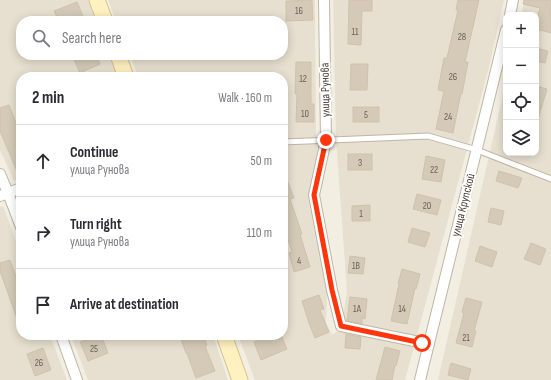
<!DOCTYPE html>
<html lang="en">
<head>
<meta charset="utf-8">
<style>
  :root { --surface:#fff; --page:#f2f2f3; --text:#2b2b33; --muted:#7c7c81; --line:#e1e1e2 }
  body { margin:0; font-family:"Sofia Sans Condensed",sans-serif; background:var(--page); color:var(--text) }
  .controls { position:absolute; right:12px; top:12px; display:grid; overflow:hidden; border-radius:8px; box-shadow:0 2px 10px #0003 }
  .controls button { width:36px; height:36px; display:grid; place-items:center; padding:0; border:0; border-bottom:1px solid var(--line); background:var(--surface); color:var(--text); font:20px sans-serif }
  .stop { position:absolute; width:12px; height:12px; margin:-9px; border:3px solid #ff360d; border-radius:50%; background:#fff }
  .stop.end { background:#ff360d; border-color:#fff; box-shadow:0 1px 4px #0008 }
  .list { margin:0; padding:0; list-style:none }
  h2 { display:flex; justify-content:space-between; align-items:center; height:52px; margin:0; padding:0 16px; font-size:17px }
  h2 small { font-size:13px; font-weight:400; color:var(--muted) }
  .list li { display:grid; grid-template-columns:26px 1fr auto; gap:12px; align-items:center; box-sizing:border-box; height:72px; padding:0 16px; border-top:1px solid var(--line) }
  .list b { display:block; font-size:15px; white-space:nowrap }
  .list p { margin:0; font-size:13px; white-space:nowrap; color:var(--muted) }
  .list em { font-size:13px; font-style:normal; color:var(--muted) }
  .icon { flex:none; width:22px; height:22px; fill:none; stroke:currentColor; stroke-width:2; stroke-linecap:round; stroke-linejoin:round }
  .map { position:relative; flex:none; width:551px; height:380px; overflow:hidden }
  .search { position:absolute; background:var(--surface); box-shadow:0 2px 10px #0003; left:16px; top:16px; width:272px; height:44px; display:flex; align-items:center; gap:10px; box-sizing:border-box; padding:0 14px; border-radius:16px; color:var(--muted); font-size:15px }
  .panel { position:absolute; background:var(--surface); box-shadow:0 2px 10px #0003; left:16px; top:72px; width:272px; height:268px; border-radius:16px }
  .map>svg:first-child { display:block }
</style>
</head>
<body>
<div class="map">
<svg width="551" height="380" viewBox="0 0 551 380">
  <rect width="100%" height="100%" fill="#f2eee2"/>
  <!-- residential -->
  <g fill="#e7e0d0">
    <polygon points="0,0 88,0 96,21 21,21 21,55 110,55 118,77 21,77 21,178 14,181 0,150"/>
    <polygon points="108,0 315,0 316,140 327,293 326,323 332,335 341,329 347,292 336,139 333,0 504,0 488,71 405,380 255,380 238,335 283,335 283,77 138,77 130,55 283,55 283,21 116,21"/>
    <polygon points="525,0 551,0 551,380 438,380 506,81 506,153 536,153 536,15 521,15"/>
    <polygon points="3,206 21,255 21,335 50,335 67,380 0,380 0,207"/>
    <polygon points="71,335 213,335 228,380 88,380"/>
  </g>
  <!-- building -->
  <g fill="#d4cab7" stroke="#d0c2aa">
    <polygon points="312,0 313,20 286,21 286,1"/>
    <polygon points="349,0 372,0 372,11 362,11 361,45 348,44"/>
    <polygon points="458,0 479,0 465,62 468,62 462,94 461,93 453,133 436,129 444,91 438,90 444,58 447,58 458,10 456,10"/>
    <polygon points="524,0 551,0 551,33 536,29 536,23 540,8 523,4"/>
    <polygon points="77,2 85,21 59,21 54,11"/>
    <polygon points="536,48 548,51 545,63 536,61"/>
    <polygon points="72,55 96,55 100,64 80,73"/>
    <polygon points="296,62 311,62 311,104 314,104 314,122 296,122 297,94 295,94"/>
    <polygon points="351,64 368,64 367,90 350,90"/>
    <polygon points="536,86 547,89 538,119 536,119"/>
    <polygon points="9,105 21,136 21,181 0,131 0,108"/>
    <rect x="353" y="107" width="26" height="15"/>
    <rect x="348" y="154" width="24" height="16"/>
    <polygon points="426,156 445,160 441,182 422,179"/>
    <polygon points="499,171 522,178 518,188 496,181"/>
    <polygon points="283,172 284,172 294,198 290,199 302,234 300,234 310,267 294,272 289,253 292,252 283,225"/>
    <polygon points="417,194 441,200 437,215 413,209"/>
    <polygon points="370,205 370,221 352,221 352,206"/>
    <polygon points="491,208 504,211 501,225 488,222"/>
    <polygon points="412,228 430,233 425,247 408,242"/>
    <polygon points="531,243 546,249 540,265 524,259"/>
    <polygon points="480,246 497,252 492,267 475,261"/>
    <polygon points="350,256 365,258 363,274 348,273"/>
    <polygon points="10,260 21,290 21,327 20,327 0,271 0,263"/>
    <polygon points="402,269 420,274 416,289 415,288 407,324 391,321 399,284 398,284"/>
    <polygon points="319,295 324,309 320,310 329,332 315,338 309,323 302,301"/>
    <polygon points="350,297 367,299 365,319 362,318 362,324 347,321"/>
    <polygon points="466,298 482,302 474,331 476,331 472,347 456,343 464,313 462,312"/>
    <polygon points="346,334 361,337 360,349 345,348"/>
    <polygon points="98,335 101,335 108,353 88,361 80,342"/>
    <polygon points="191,335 203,335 207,345 205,346 215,371 196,378 187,353 186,353 181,339"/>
    <polygon points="270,335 281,335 287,349 261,360 254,342"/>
    <polygon points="385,347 400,351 396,366 395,365 392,380 376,380"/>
    <polygon points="43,348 51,370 35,376 27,354"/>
    <polygon points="451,363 471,369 468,380 448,375"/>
  </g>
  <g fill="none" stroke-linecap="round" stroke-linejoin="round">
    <defs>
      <polyline id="lane" points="283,142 428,136 477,150 551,179"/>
      <g id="street">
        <polyline points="324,0 326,140 314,195 332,290 341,326 429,344"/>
        <polyline points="510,15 513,0"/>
        <polyline points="0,174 8,193 21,227"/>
        <polyline points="0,196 21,188"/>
        <polyline points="61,335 77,380"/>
        <polyline points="420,380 506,30"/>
      </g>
      <g id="secondary">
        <polyline points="97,0 105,21"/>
        <polyline points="118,55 126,77"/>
        <polyline points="224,335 240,380"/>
      </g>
    </defs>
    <!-- lane casing -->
    <use href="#lane" stroke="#beb6a5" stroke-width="7"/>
    <!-- street casing -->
    <use href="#street" stroke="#beb6a5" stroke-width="12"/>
    <!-- secondary casing -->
    <use href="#secondary" stroke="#d5c48f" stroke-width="17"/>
    <!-- lane -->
    <use href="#lane" stroke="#fff" stroke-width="5"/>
    <!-- street -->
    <use href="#street" stroke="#fff" stroke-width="10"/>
    <!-- secondary -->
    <use href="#secondary" stroke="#fff1c0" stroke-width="15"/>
  </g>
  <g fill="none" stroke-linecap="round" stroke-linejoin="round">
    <!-- route -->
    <polyline stroke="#ff360d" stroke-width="5" points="326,140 314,195 332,290 341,326 422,343"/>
  </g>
  <g text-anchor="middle" stroke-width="4" stroke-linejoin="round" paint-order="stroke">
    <!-- number labels -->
    <g font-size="10" fill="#686154">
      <text x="299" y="14">16</text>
      <text x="355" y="35">11</text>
      <text x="462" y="40">28</text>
      <text x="453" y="80">26</text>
      <text x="303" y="82">12</text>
      <text x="305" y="117">10</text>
      <text x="366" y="118">5</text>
      <text x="448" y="120">24</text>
      <text x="360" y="166">3</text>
      <text x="434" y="173">22</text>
      <text x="427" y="209">20</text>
      <text x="361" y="217">1</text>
      <text x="299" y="264">4</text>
      <text x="356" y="269">1В</text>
      <text x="357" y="312">1А</text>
      <text x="402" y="312">14</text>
      <text x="466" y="341">21</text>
      <text x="94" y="352">25</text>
      <text x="39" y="366">26</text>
    </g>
    <!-- street labels -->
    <g font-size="12" fill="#443e33" stroke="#fff">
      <text transform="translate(325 90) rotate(-91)" y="4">улица Рунова</text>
      <text transform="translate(463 205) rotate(-76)" y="4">улица Крупской</text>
    </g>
  </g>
</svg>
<div class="controls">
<button>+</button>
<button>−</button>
<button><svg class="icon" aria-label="locate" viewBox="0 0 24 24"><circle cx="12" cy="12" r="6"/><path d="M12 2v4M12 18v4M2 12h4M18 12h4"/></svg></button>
<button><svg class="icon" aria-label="layers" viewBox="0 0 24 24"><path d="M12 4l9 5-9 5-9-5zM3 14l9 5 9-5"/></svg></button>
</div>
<div class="stop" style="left:422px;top:343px"></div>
<div class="stop end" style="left:326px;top:140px"></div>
<div class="search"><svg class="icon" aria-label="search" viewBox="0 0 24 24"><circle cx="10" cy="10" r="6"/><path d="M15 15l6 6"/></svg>Search here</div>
<section class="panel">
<h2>2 min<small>Walk · 160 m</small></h2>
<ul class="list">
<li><svg class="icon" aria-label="ahead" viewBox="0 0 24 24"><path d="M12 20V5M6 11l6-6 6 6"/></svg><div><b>Continue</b><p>улица Рунова</p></div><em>50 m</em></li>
<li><svg class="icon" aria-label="right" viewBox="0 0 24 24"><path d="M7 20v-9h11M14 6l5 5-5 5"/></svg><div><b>Turn right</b><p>улица Рунова</p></div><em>110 m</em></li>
<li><svg class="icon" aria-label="arrive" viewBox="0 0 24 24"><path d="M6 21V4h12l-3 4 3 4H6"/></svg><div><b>Arrive at destination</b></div></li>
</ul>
</section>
</div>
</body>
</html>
